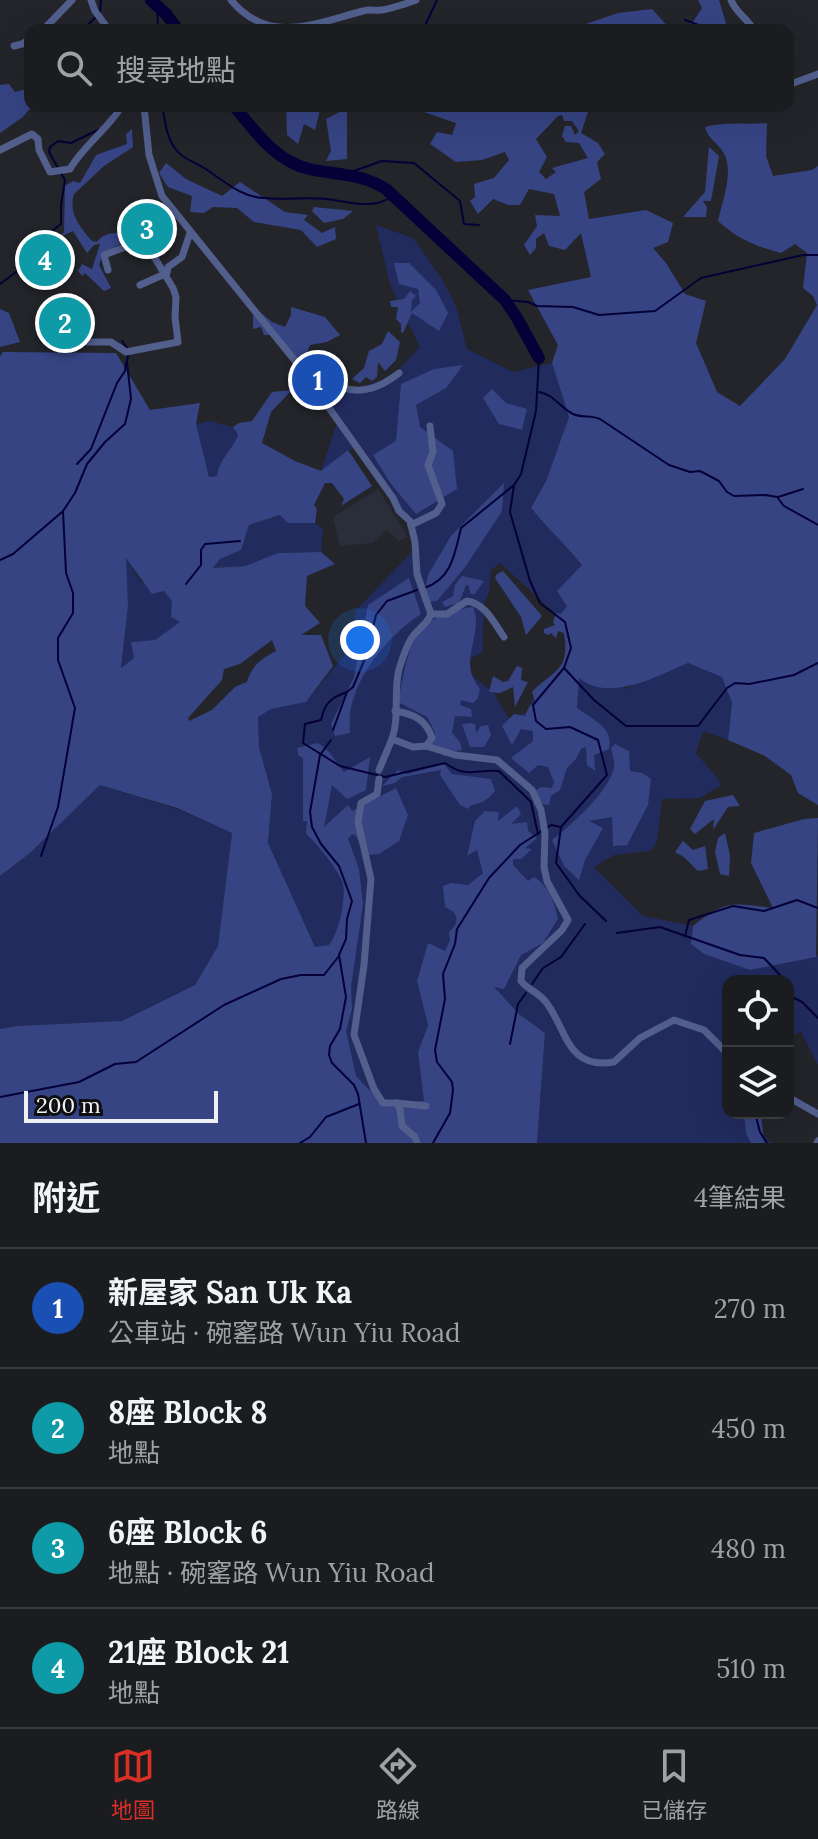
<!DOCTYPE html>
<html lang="zh-TW">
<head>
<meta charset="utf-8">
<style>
  :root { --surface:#1a1c20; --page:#232529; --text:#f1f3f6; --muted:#9fa1a5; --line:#383a3e; --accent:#d93025 }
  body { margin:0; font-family:Lora,"Noto Sans TC",serif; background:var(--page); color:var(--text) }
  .controls { position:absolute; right:24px; bottom:24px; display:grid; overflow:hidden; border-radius:16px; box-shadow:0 8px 32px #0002 }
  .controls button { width:72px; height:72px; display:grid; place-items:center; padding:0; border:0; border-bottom:2px solid var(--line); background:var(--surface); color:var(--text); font:40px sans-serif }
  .scale { position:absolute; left:24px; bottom:20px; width:194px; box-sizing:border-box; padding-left:8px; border:4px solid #eef0f4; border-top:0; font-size:22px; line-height:28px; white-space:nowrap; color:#eef0f4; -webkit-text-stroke:6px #0e0e11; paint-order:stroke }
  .you { position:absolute; left:360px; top:640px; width:28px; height:28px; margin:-20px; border:6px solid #fff; border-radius:50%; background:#1a73e8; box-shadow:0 0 0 12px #1a73e833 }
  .badge { display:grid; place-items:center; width:52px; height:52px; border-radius:50%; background:var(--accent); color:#fff; font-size:26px; font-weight:700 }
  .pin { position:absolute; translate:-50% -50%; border:4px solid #fff; box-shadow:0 2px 8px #0006 }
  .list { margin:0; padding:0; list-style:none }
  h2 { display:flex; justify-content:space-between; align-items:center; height:104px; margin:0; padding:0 32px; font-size:34px }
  h2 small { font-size:26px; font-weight:400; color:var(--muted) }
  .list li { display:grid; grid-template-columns:52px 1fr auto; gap:24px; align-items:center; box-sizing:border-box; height:120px; padding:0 32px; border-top:2px solid var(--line) }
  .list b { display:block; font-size:30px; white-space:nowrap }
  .list p { margin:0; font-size:26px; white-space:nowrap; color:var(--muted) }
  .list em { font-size:26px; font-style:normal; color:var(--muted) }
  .icon { flex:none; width:44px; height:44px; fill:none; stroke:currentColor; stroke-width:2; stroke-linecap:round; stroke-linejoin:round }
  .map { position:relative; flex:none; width:818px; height:1143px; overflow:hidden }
  .search { position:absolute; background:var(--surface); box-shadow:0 8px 32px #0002; left:24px; right:24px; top:24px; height:88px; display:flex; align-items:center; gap:20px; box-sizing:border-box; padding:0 28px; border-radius:16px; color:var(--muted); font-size:30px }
  .sheet { height:584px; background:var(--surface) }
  nav { display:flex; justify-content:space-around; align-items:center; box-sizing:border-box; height:112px; border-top:2px solid var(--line); background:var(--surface); font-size:22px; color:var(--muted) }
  nav a { display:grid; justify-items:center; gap:4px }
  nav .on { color:var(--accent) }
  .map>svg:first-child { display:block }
</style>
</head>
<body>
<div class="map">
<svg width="818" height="1143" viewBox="0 0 818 1143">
  <rect width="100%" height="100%" fill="#23252b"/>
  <!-- built -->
  <polygon fill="#2a2e3a" points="378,489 408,537 399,541 386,530 373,543 340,546 333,517"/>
  <!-- green -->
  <g fill="#212b5e" fill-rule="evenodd">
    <path d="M376,225L413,238L442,279L456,306L467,349L513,372L552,363L569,417L546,481L531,508C547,528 566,545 582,565L567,606L624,689L688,663L722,677L732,703L728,740L703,731L696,753L722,784L700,798L662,799L657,842L650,851L614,855L594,867L643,916L693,926L691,944L705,954L750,970L816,957L818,954V1065L801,1032L788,1037V981H728V1113H759L764,1135L770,1143H537L545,1033L519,1014L474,967L428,943L417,981L428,1025L418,1052L425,1101L382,1103L325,1045L315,948L268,843L272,794L259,747L258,716L271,709L306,702L350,648L356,610L415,549L409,525L357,444L335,463L332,483L321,471L337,423L319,384L350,390L392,377L420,347L390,284ZM500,563L567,624L570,658L537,690L527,712L509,719L493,692L471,675L467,660L482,653L484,603L489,592L491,570Z"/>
    <path d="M210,421L233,427L238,435C232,453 220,458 217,476L209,477L196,424Z"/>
    <polygon points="281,515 288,523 315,523 323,529 321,552 278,553 245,566 212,568 220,559 240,550 249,525"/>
    <polygon points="125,556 141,582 164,590 173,601 171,617 181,622 155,640 132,642 135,658 121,668 128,606"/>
    <polygon points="100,785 177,809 232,833 218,946 195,985 122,1021 17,1026 0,1029 0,876 30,853"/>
  </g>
  <!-- forest -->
  <g fill="#364484" fill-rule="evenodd">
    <polygon points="698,0 719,0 728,30 679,30 693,22 702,8"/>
    <polygon points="652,9 671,30 568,30 618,13"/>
    <polygon points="9,84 15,92 30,88 32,106 23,117 0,133 0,85"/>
    <polygon points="286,106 312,106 310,109 320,110 315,130 304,124 298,144 287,135"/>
    <path d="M406,106H590L581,133L598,143L605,154L597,162L601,179L584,192L589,219L646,210L673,223L668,242L653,248L666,263L685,294L706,301L696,343L717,392L740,406L785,359L817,305L813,296L803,288L807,253L795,244L781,253C757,247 736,238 718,221C722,202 735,170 723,152C717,142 708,139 705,127C726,121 746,125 767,123L766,156L773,176L812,170L818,166V805L798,793L791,775L765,756L728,740L732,703L722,677L688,663C657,676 610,703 579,678L577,708C593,720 614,727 609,749L594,755L595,771L587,765L586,747L581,749L576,759L567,768L560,790L551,796L549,805L537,803L530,794L541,787L552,788L554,782L548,767L538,765L529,773L511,758L533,741V731L521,729L512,745L502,726L514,714L525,716L529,707L535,701L532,692C554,669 570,672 564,633L558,631L556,638L551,633L549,635L544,633V629L555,625L553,622L556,613L561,614L567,606L557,591L582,565C566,545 547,528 531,508L546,481L569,417L552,363L558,345L528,290L591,277L581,233L565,250L549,246L544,233L536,239V248L530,255L524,245L537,226L535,215L560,216L554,194L529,189L520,205H508L493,199L478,214L470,201L475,197L474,184L494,178L509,160L505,152L482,160L456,162L430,144L437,132L452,135L456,123ZM562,115L564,121H572L579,131L575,135L571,126H565L562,136L566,142L579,143L588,158L552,168L556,172L546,179L539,172L547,157L536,139L558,116Z"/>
    <polygon points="347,108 347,159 326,161 331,151 326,119"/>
    <path d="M132,129L133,147L104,166L74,194C68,213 80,227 92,241L97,242C105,231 115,234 129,231L130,225L147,234L151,232L150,239L156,244L154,248L144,237L130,239L103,253L99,265L111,288L104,291L85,273L82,276L78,271L82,264L92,269L100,244L94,245L87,253L73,231L60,237L64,232L65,186L73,181L80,183L96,155L127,144L126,134Z"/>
    <polygon points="709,147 719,156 711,201 703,201 707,207 706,217 683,217 705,192"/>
    <polygon points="166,163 186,179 222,196 240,182 285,212 308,215 304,220 322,233 335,227 336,239 317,247 301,230 254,222 237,208 213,207 204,213 190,212 192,196 168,187 159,173"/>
    <polygon points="314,207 353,211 343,219 324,223 312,211"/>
    <polygon points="394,263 409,263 436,290 448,313 439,331 412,313 403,333 401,332 401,324 396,319 398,307 391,307 390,301 404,299 410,291 416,296 412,300 411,312 420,303 418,289 399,284"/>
    <polygon points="291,307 325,317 340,335 327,342 310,345 302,366 270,335 264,335 261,327 253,329 253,316 260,312 272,322 285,327 291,315"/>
    <polygon points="0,309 9,313 20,342 0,347"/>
    <polygon points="388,331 400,342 396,360 385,371 378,362 377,377 372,381 366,377 360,383 352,379 364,368 369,351 382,344"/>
    <path d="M3,352L116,353L150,410L200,403L196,424L209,477L217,476C219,459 232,451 238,435L233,427L239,423L252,421L272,392L292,390L271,412L262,443L295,461L321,471L348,450L372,486L341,506L344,499L332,483H325L314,505L317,509L315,523H288L280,515L249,525L241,550L220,559L213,568L245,566L278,553L321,552L335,564L307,576L305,606L320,623L301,635H321L333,666L306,702L271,709L258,717L259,747L272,794L268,843L315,947L329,945C339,933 346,899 343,884C341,873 315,841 306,834L307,821H303V758L298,755L297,748L318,743L329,752L344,772L370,757L366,790L347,799L332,785L324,827L348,805L352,811L396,788L408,815L399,841L379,854L368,855L355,835L352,834L348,839L359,869L363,904L351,987L352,1009L346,1031L356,1076L382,1103L424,1101L418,1052L428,1025L417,981L428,943L445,951L450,940L449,932C460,922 459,913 445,907L443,886L451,883L468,885L483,873L477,850L467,856L475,821L485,811L499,812L498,821L517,806L521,814L511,824L527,822L528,831L537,838L525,848L532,849L521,859H513V865L528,881L534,877C549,886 554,902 558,919L543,943L521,955L504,989L494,987L519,1014L545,1033L537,1143H0V1029L17,1026L122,1021L195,985L218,946L232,833L177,808L100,785L30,853L0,876V356ZM126,558L152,594L164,591L172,601L171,617L180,622L155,640L131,642L134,658L121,668L128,606ZM272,640L276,651C261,659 252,665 247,682L235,687L212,710L189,721L188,718L222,680L224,669L240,664Z"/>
    <polygon points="463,365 446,388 416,405 420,427 453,451 457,489 416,514 391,484 373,455 396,441 401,384 434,369"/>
    <polygon points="492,389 506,403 527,409 522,430 499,424 483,398"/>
    <polygon points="504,483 502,511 466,566 437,601 422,602 428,575 451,536"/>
    <polygon points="503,571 542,616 526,635 521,617 495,578 497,574"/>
    <polygon points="462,576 484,581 474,595 470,593 469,586 466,585 459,603 445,607 442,602 453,596 455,585"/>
    <path d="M409,578L421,614C390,634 359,671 351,708C349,716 350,725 350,733L335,736L331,724L354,677L368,605Z"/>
    <path d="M473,607C485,635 456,660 480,689L478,698L473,703L461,700L460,705L471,709L472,717L455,716L452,733L460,742L462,750L454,751L444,756L431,746L435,732L427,717L398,702C410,647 409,616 473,607Z"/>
    <polygon points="517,666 522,668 521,680 528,682 515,707 513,687 500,693 489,692 493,676 503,682 508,681"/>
    <polygon points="471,723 475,724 476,733 481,726 488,725 491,735 484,747 470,747 462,724"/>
    <path d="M615,744L629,751L630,771L642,773L651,779L648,805L627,845L613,846L612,817L589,821L603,828L585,860L579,880L564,866L552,840C570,826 610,791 614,767C615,762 612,754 611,748Z"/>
    <path d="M444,764L452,774L491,779L495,791C488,799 482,804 471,805L468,809L460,805L440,775L441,770L402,777L395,783L382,786L398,770L407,774Z"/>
    <polygon points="733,795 740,806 728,807 713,830 714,819 695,834 690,829 705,801"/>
    <path d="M818,818L816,957L750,970L704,954L691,944L693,926C727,899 732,903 773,908L751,863L754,833L804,819Z"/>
    <polygon points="725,833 730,855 729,876 720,874 715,852 718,838"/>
    <polygon points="683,841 693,850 705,846 708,869 698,871 684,857 675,852"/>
    <polygon points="744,1113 761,1113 764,1142 774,1143 751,1143 746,1133"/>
  </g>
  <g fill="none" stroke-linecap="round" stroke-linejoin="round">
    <!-- stream -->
    <g stroke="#050038" stroke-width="2">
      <polyline points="157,5 158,30"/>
      <polyline points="100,12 101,0"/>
      <polyline points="685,20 712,30"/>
      <polyline points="754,28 773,30"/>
      <polyline points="82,30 96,17"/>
      <polyline points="364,30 376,30"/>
      <polyline points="423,30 437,0"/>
      <polyline points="735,30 748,28"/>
      <path d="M162,106C165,120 166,135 174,147C182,159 193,161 204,168C223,180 240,197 264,198C285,200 305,197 326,199C347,201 374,211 392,196"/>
      <polyline points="112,115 116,106"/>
      <polyline points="348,173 382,161 414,163 460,201 464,224 479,225"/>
      <polyline points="0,284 35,258 47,235 61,224 61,205 65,180 49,152 50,147 58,141 71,143 100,129"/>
      <path d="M56,295C54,315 55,332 75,340"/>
      <polyline points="505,300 528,302 537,306 573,307 599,315 655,311 701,278 803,255 818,255"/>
      <polyline points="122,341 127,348"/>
      <path d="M539,392C555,395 560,408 573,414C581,418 591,415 600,419L669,465L690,472L700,471L719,481L727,492L734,496L766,495L777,497L784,506L818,525"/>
      <polyline points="77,464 91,449 117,383 125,371 126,363"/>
      <polyline points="514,485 510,512 530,581 540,603 565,622 571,648 564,668 533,705 536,721 546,729 570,727 598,740 607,775 561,827 556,863 579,895 606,921"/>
      <polyline points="778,497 803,489"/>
      <polyline points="0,560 13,554 62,512"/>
      <polyline points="186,584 201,565 201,550 205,544 240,541"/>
      <path d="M424,588C452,579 455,553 461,528L514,485L521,474L536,411L539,358"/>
      <polyline points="564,668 594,700 626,726 698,726 727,688 735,683 749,684 794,675 818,663"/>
      <path d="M347,692C330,698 325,703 321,720L305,724L303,743L340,766L385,777L445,763C468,779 474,769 499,771L531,802L538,834"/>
      <polyline points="333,730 347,692 353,687 366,656 376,615 387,601 417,590"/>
      <polyline points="331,740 320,755 310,812 312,827 321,844 339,866 352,901 347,919 346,939 339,955 346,997 340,1029 330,1046 329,1055 332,1063 354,1085 358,1094 366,1143"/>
      <polyline points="41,856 58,807 75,708 58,660 58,638 73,613 73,593 66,573 63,511 75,493 87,464 105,442 125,424 131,399 127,362 128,354"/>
      <polyline points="617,933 660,927 740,955 764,958 780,975 781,981"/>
      <polyline points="685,936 689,920 733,906 764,911 797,900 818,908"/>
      <polyline points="532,984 543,968 561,957 585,924"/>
      <polyline points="788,995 802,1002 818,1018"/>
      <polyline points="510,1044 518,1004 526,993"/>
      <polyline points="725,1054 723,1060 728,1071"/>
      <polyline points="0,1097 79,1082 115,1064 136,1062 224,1005 281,979 301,975 324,975 339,956"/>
      <polyline points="755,1113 760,1132 767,1143"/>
      <polyline points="300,1143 310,1137 326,1117 359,1104"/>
      <polyline points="433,1143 450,1113 453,1090 452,1082 437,1062 435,1050 445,999 443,974 455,944 457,929 489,878 520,845 551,825 561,827"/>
    </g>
    <!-- river -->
    <g stroke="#050038" stroke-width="12">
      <polyline points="151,0 167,15 178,30"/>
      <path d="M234,106C255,131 275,161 309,169C336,175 361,173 386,189L505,300L517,318L539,358"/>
    </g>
    <!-- minor -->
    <g stroke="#525f8d" stroke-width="7">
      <polyline points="91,0 95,11 109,30"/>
      <path d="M231,0C269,46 316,23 363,11C369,9 375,11 381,10C387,10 411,2 416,0"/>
      <path d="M731,0C736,13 747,18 754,30"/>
      <polyline points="43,30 72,0"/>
      <polyline points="14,46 22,44 30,39"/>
      <polyline points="788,85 818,74"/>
      <path d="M144,106L149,155L162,196L300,367L393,498L399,511L410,521L415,542L417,574L431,614C427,625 417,629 411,639C406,647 402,660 399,669C393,693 400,716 392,739L413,747L426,746L455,755L497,760L532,790L541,810L545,833L544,867L547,881L568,920L562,930L522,968L521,981C527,989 538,992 545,1001C567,1027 565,1070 614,1062L640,1038L674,1020L704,1030L728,1054"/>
      <path d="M0,150L32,134L38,139L39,150L50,172L70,169C84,145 107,130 122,106"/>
      <polyline points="140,285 167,273 168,267 182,257 190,233"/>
      <polyline points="75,342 111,342 126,352 178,342 175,317 176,297 173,288 144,240 104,255 108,270"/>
      <path d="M304,373C321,376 326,382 340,387C363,395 381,387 399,373"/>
      <polyline points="411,525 436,513 442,504 428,465 433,452 430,426"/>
      <path d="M431,614H447L467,601C486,604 494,623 504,637"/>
      <path d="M395,711C413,714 426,719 432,738L426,746"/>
      <polyline points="379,770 392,739"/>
      <polyline points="379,779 377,794 361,803 358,822 371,879 364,965 354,1035 374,1089 383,1103 397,1103 400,1109 402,1126 415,1137 417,1143"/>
      <polyline points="788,1097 818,1114"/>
      <polyline points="397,1103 426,1106"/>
      <polyline points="817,1143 818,1141"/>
    </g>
  </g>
</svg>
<div class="controls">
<button><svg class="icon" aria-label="locate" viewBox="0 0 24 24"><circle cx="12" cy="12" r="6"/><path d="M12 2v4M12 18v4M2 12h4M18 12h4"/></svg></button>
<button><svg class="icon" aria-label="layers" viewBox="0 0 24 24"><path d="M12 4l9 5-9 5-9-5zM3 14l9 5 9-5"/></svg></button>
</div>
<div class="scale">200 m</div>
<div class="you"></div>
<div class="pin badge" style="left:318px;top:380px;background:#1a4fb4">1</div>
<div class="pin badge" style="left:65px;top:323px;background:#0f9aa8">2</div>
<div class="pin badge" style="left:147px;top:229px;background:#0f9aa8">3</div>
<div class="pin badge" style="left:45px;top:260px;background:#0f9aa8">4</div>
<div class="search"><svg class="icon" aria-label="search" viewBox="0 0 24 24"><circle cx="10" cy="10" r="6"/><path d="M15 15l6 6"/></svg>搜尋地點</div>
</div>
<section class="sheet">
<h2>附近<small>4筆結果</small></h2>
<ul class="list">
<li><span class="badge" style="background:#1a4fb4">1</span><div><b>新屋家 San Uk Ka</b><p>公車站 · 碗窰路 Wun Yiu Road</p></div><em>270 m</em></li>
<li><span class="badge" style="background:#0f9aa8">2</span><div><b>8座 Block 8</b><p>地點</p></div><em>450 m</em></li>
<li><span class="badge" style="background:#0f9aa8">3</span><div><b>6座 Block 6</b><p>地點 · 碗窰路 Wun Yiu Road</p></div><em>480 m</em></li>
<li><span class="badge" style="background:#0f9aa8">4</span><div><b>21座 Block 21</b><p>地點</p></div><em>510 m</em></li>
</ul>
</section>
<nav>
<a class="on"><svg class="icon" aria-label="map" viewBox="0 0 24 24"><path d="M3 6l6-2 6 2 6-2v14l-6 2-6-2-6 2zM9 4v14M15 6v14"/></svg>地圖</a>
<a><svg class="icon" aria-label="directions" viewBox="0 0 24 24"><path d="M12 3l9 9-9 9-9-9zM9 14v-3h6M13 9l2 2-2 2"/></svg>路線</a>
<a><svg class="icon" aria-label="saved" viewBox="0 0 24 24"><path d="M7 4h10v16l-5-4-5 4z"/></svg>已儲存</a>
</nav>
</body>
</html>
